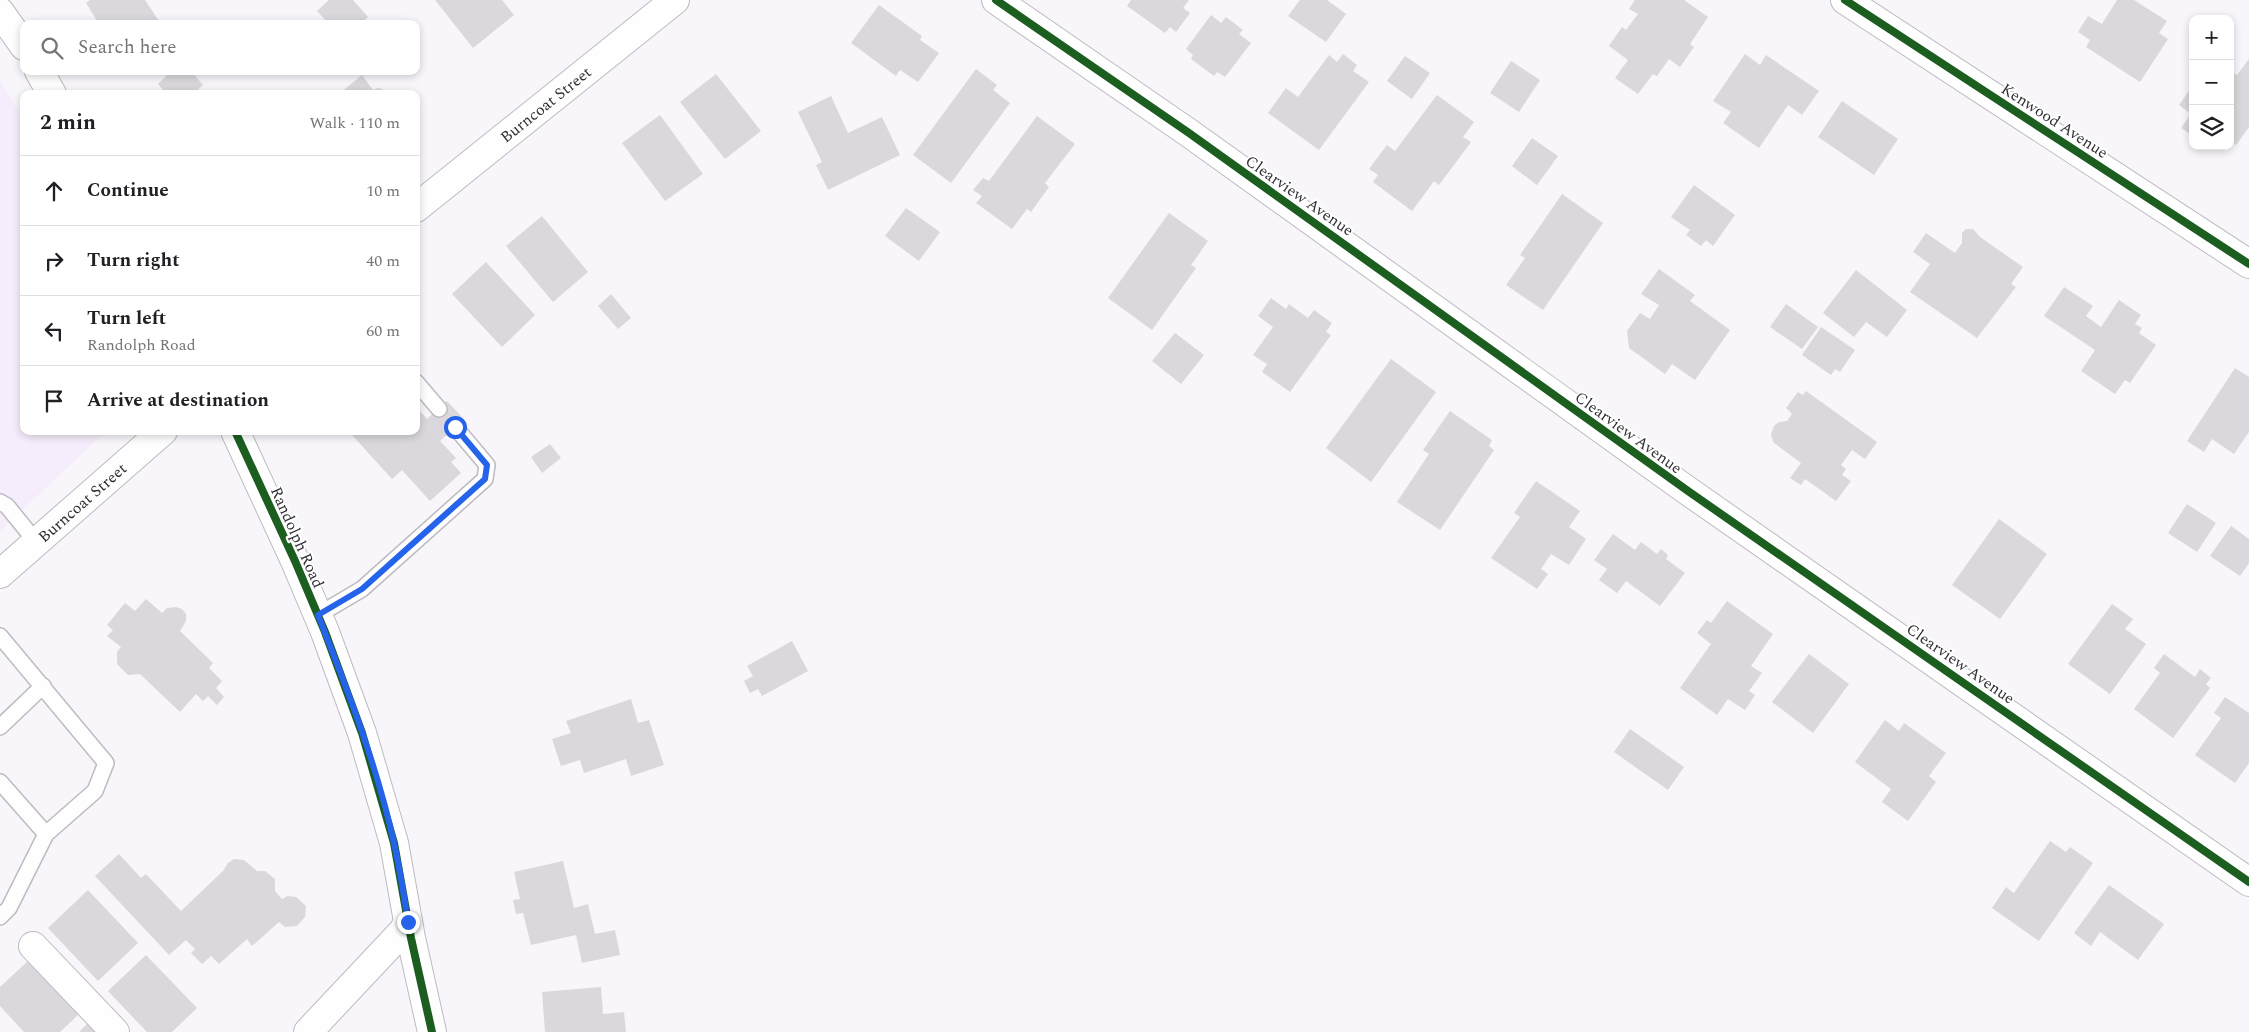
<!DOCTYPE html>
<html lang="en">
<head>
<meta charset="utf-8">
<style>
  :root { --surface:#fff; --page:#f6f6f6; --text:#202124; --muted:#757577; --line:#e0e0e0 }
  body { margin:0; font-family:Spectral,serif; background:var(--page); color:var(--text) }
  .controls { position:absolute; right:15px; top:15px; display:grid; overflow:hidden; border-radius:10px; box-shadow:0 2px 8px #0003 }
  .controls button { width:45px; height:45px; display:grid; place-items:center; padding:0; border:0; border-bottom:1px solid var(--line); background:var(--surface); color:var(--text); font:25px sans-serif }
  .stop { position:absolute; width:15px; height:15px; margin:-11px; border:4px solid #2563eb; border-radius:50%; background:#fff }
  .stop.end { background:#2563eb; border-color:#fff; box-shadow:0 1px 5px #0008 }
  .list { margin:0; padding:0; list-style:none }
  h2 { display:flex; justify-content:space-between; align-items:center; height:65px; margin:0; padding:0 20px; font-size:21px }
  h2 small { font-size:16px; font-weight:400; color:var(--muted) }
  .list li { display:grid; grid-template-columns:32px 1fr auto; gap:15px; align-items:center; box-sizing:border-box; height:70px; padding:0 20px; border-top:1px solid var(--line) }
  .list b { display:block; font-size:19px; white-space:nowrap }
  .list p { margin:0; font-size:16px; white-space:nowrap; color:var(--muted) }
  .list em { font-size:16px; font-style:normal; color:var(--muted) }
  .icon { flex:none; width:28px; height:28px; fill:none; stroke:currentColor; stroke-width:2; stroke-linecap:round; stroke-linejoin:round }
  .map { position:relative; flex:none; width:2249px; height:1032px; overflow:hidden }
  .search { position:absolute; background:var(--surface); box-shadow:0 2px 8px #0003; left:20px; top:20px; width:400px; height:55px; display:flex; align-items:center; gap:12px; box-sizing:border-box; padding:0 18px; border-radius:10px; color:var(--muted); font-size:19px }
  .panel { position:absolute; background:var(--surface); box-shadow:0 2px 8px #0003; left:20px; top:90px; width:400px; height:345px; border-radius:10px }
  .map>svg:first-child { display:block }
</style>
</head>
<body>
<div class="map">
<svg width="2249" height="1032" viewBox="0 0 2249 1032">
  <rect width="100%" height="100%" fill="#f8f5fb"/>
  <!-- built -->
  <polygon fill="#f5edfb" points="0,80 24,121 24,431 106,431 0,531"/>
  <!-- building -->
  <g fill="#dbd8dd">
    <polygon points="90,0 145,0 161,24 99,24 86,3"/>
    <polygon points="329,0 353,0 368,17 360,24 329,24 317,11"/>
    <polygon points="435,0 502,0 514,15 473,48"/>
    <polygon points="1131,0 1189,0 1183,8 1190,13 1176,32 1170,27 1165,33 1127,6"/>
    <polygon points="1300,0 1327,0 1346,14 1326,42 1288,16"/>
    <polygon points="1635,0 1684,0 1708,17 1690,44 1694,47 1680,67 1669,59 1657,76 1653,74 1638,94 1615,78 1628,60 1609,46 1622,27 1626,30 1638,14 1629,9"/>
    <polygon points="2117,0 2134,0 2167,21 2159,33 2168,39 2140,82 2086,47 2090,40 2078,32 2088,16 2102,24"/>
    <polygon points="879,5 922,36 920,40 939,53 918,82 900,70 896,76 851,43"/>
    <polygon points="1211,15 1221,23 1226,17 1243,30 1239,34 1251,43 1225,77 1217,72 1214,76 1191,59 1193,55 1186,49"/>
    <polygon points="1343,54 1357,65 1353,71 1369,82 1319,150 1268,113 1286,88 1298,97 1329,55 1337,62"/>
    <polygon points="1745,54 1760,65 1766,55 1819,91 1802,115 1788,105 1759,148 1723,123 1731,112 1713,101"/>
    <polygon points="1405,56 1430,73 1412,99 1387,81"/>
    <polygon points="2249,59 2249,127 2236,145 2230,140 2230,71 2237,75"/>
    <polygon points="1511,61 1540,80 1519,112 1490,93"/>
    <polygon points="976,69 997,85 993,90 1010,103 951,183 913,155"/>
    <polygon points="171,71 191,71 203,85 193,94 166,94 158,84"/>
    <polygon points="716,74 761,131 725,159 680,102"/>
    <polygon points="362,75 373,90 378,88 382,89 387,94 339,94"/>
    <polygon points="2193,85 2193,136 2181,128 2191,114 2179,105"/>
    <polygon points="1437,95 1474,122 1463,137 1471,142 1439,185 1434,181 1412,211 1373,182 1378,175 1369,169 1387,145 1395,151"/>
    <polygon points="831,96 848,133 882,117 900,155 828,190 816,165 822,162 798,112"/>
    <polygon points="1842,101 1898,139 1874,175 1818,137"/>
    <polygon points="660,115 703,174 665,201 622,143"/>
    <polygon points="1037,116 1075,144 1045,183 1049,187 1031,212 1027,209 1012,229 976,203 982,196 973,190 983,178 989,181"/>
    <polygon points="1532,138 1558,156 1537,185 1512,166"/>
    <polygon points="1694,185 1735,215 1713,246 1706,240 1701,246 1686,235 1690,230 1671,217"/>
    <polygon points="1562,194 1603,223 1543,310 1506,285 1525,258 1520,255"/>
    <polygon points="906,208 940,232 919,261 885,236"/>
    <polygon points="1169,213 1208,241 1191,265 1196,268 1152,330 1108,298"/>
    <polygon points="542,216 588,272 553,302 506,246"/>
    <polygon points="1966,229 1973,229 1980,237 2023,267 2011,284 2016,287 1977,338 1910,292 1930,264 1913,252 1926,233 1955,253 1962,243 1962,233"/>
    <polygon points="486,262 535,315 502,347 452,294"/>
    <polygon points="1659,269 1695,295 1690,301 1730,330 1695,380 1672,364 1665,374 1629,348 1627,331 1640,313 1650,319 1659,305 1641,294"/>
    <polygon points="1856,270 1907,310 1887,337 1866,322 1854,337 1823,313"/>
    <polygon points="2064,287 2093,306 2086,316 2101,327 2119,300 2141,315 2135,324 2142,328 2139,333 2156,345 2130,383 2125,380 2115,394 2081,371 2095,350 2044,316"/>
    <polygon points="611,294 631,318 618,329 598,306"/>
    <polygon points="1271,298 1286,309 1289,304 1308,318 1314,310 1332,323 1326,332 1331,335 1290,392 1262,372 1267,364 1253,355 1273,327 1258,316"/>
    <polygon points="1786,304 1818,327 1802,349 1770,327"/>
    <polygon points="1821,327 1855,350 1840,372 1835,369 1831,375 1802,355"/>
    <polygon points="1175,333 1204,355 1181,384 1152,361"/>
    <polygon points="1391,359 1436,392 1371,482 1326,448"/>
    <polygon points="2235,368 2249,377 2249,432 2234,454 2212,439 2204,452 2187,441"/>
    <polygon points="1806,391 1877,442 1865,459 1852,450 1841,465 1846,469 1842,475 1851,481 1836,501 1805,479 1801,485 1790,478 1801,463 1773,442 1771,434 1774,426 1779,422 1787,421 1792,414 1786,408 1798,392 1803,395"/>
    <polygon points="447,401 464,419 440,441 456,458 451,462 461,473 430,501 402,470 392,479 352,435 356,431 416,431 416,407 427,419"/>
    <polygon points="1450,411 1492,440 1489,446 1494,450 1440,530 1397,502 1429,454 1423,450"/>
    <polygon points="550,444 561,458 542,473 531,457"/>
    <polygon points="1536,481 1580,511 1569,527 1586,539 1569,565 1551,554 1541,569 1548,574 1537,589 1491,558 1520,517 1514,513"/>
    <polygon points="2187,504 2216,523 2197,552 2168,533"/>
    <polygon points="1999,519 2047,554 2000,619 1952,585"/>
    <polygon points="2231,526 2249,539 2249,563 2240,576 2210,556"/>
    <polygon points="1613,534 1635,550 1641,542 1657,554 1661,549 1668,555 1666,559 1685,573 1660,606 1626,581 1617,593 1599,580 1607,569 1594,560"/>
    <polygon points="146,599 162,613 167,608 176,607 182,609 186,614 186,621 180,631 213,663 209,668 222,681 216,688 224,697 217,705 208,696 203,701 196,694 180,712 140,674 128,675 117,664 117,652 121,647 107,636 113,630 107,625 125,603 135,611"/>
    <polygon points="1727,601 1773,634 1751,666 1762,673 1749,691 1755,695 1745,710 1728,699 1717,715 1680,688 1711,644 1697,633 1707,620 1711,623"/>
    <polygon points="2112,604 2133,619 2125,629 2146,644 2110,694 2068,664"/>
    <polygon points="792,641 808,671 762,696 758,689 750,693 744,681 753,676 747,666"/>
    <polygon points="1809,654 1849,684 1813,733 1772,702"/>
    <polygon points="2164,654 2195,677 2200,669 2211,678 2206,684 2210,688 2173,738 2134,709 2160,673 2154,668"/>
    <polygon points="2225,697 2249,713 2249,763 2235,783 2195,755 2221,718 2214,713"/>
    <polygon points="631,699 638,723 649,720 664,765 631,776 626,759 584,773 580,760 561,766 552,739 571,733 566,721"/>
    <polygon points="1885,720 1899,731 1904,723 1946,753 1929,776 1936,782 1908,821 1882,802 1891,789 1855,762"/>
    <polygon points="1630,729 1684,767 1668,790 1614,752"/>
    <polygon points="2050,841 2066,852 2070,847 2093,863 2039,941 1992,908 2006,887 2014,893"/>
    <polygon points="119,854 141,878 146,874 181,911 223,871 228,863 234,859 244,860 257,871 265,871 275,879 275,891 282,899 288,896 296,897 306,906 305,917 297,926 285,927 279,922 252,946 247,939 219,964 211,956 202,964 191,953 195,949 186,940 169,955 95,876"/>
    <polygon points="563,861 574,908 588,904 595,934 615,930 620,955 582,963 576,935 531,945 523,913 516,914 513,900 520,899 514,872"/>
    <polygon points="2109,885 2164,924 2138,960 2100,932 2091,946 2074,933"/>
    <polygon points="88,890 138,943 98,981 48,928"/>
    <polygon points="146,955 197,1008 172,1032 147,1032 108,991"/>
    <polygon points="29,960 79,1014 60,1032 24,1032 0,1006 0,987"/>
    <polygon points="601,987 603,1014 624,1012 626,1032 545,1032 542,992"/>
    <polygon points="88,1023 96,1032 79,1032"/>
  </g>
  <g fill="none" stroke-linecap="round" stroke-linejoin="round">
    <defs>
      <g id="lane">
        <polyline points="416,382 439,409"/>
        <polyline points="0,502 7,506 37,543"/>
        <polyline points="318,615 362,589 485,479 487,465 455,427"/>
        <polyline points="0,636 106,763 95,791 46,834 9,908 0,917"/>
        <polyline points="0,727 43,686"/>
        <polyline points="0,782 46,834"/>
      </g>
      <g id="street">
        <polyline points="996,0 1189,133 1688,491 2249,882"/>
        <polyline points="1845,0 2249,264"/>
        <polyline points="0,12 24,46"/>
        <polyline points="39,71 52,94"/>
        <polyline points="33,946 115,1032"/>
        <polyline points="308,1032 403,931 408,922"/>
      </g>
      <g id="secondary">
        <path id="s1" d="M416,208L675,0"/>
        <polyline points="235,431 295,561 325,632 362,733 394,843 411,938 432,1032"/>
        <path id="s2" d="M0,574L163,431"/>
      </g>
    </defs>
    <!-- lane casing -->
    <use href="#lane" stroke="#bebbc0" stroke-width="18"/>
    <!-- street casing -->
    <use href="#street" stroke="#bebbc0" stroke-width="30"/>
    <!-- secondary casing -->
    <use href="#secondary" stroke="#bebbc0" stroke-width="30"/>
    <!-- lane -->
    <use href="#lane" stroke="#fefefe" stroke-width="15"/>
    <!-- street -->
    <use href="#street" stroke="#fefefe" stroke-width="28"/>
    <!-- secondary -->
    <use href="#secondary" stroke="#fefefe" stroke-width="28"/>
    <defs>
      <g id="cycleway">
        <polyline points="996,0 1189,133 1688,491 2249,882"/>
        <polyline points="1845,0 2249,264"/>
        <polyline points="235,431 295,561 325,632 362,733 394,843 411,938 432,1032"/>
      </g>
    </defs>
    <!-- cycleway casing -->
    <use href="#cycleway" stroke="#fff" stroke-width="11"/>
    <!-- cycleway -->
    <use href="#cycleway" stroke="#1b5e20" stroke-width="8"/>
  </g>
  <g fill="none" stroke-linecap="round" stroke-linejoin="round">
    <!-- route -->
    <path stroke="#2563eb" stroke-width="6" d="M408,922C404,896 400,869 394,843C377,765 347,689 318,615L362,589L485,479L487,465L455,427"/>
  </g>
  <g text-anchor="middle" stroke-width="4" stroke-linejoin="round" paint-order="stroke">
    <!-- street labels -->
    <g font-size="16" fill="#323034" stroke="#fff">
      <text dy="6" stroke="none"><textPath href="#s1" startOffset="166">Burncoat Street</textPath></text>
      <text transform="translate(2055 120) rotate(33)" y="6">Kenwood Avenue</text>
      <text transform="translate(1300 195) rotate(35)" y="6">Clearview Avenue</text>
      <text transform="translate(1629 432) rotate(36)" y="6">Clearview Avenue</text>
      <text dy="6" stroke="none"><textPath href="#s2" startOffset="109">Burncoat Street</textPath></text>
      <text transform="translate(298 537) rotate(66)" y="6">Randolph Road</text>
      <text transform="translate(1961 663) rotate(35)" y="6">Clearview Avenue</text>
    </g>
  </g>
</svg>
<div class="controls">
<button>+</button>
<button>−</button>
<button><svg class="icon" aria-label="layers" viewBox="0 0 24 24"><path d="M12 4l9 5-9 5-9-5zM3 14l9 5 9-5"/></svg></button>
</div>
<div class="stop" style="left:455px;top:427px"></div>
<div class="stop end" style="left:408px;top:922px"></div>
<div class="search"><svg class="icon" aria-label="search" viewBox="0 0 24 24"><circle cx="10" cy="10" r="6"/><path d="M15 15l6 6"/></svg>Search here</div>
<section class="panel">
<h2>2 min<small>Walk · 110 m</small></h2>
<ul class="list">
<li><svg class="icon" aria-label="ahead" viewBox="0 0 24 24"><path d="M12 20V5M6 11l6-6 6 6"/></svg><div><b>Continue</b></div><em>10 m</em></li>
<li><svg class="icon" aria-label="right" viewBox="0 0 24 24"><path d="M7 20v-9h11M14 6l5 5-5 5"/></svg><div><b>Turn right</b></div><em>40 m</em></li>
<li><svg class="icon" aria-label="left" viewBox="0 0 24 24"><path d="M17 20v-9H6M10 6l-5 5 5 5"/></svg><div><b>Turn left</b><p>Randolph Road</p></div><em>60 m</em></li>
<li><svg class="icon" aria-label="arrive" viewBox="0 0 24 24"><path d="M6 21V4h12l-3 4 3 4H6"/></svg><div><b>Arrive at destination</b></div></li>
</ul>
</section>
</div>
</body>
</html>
